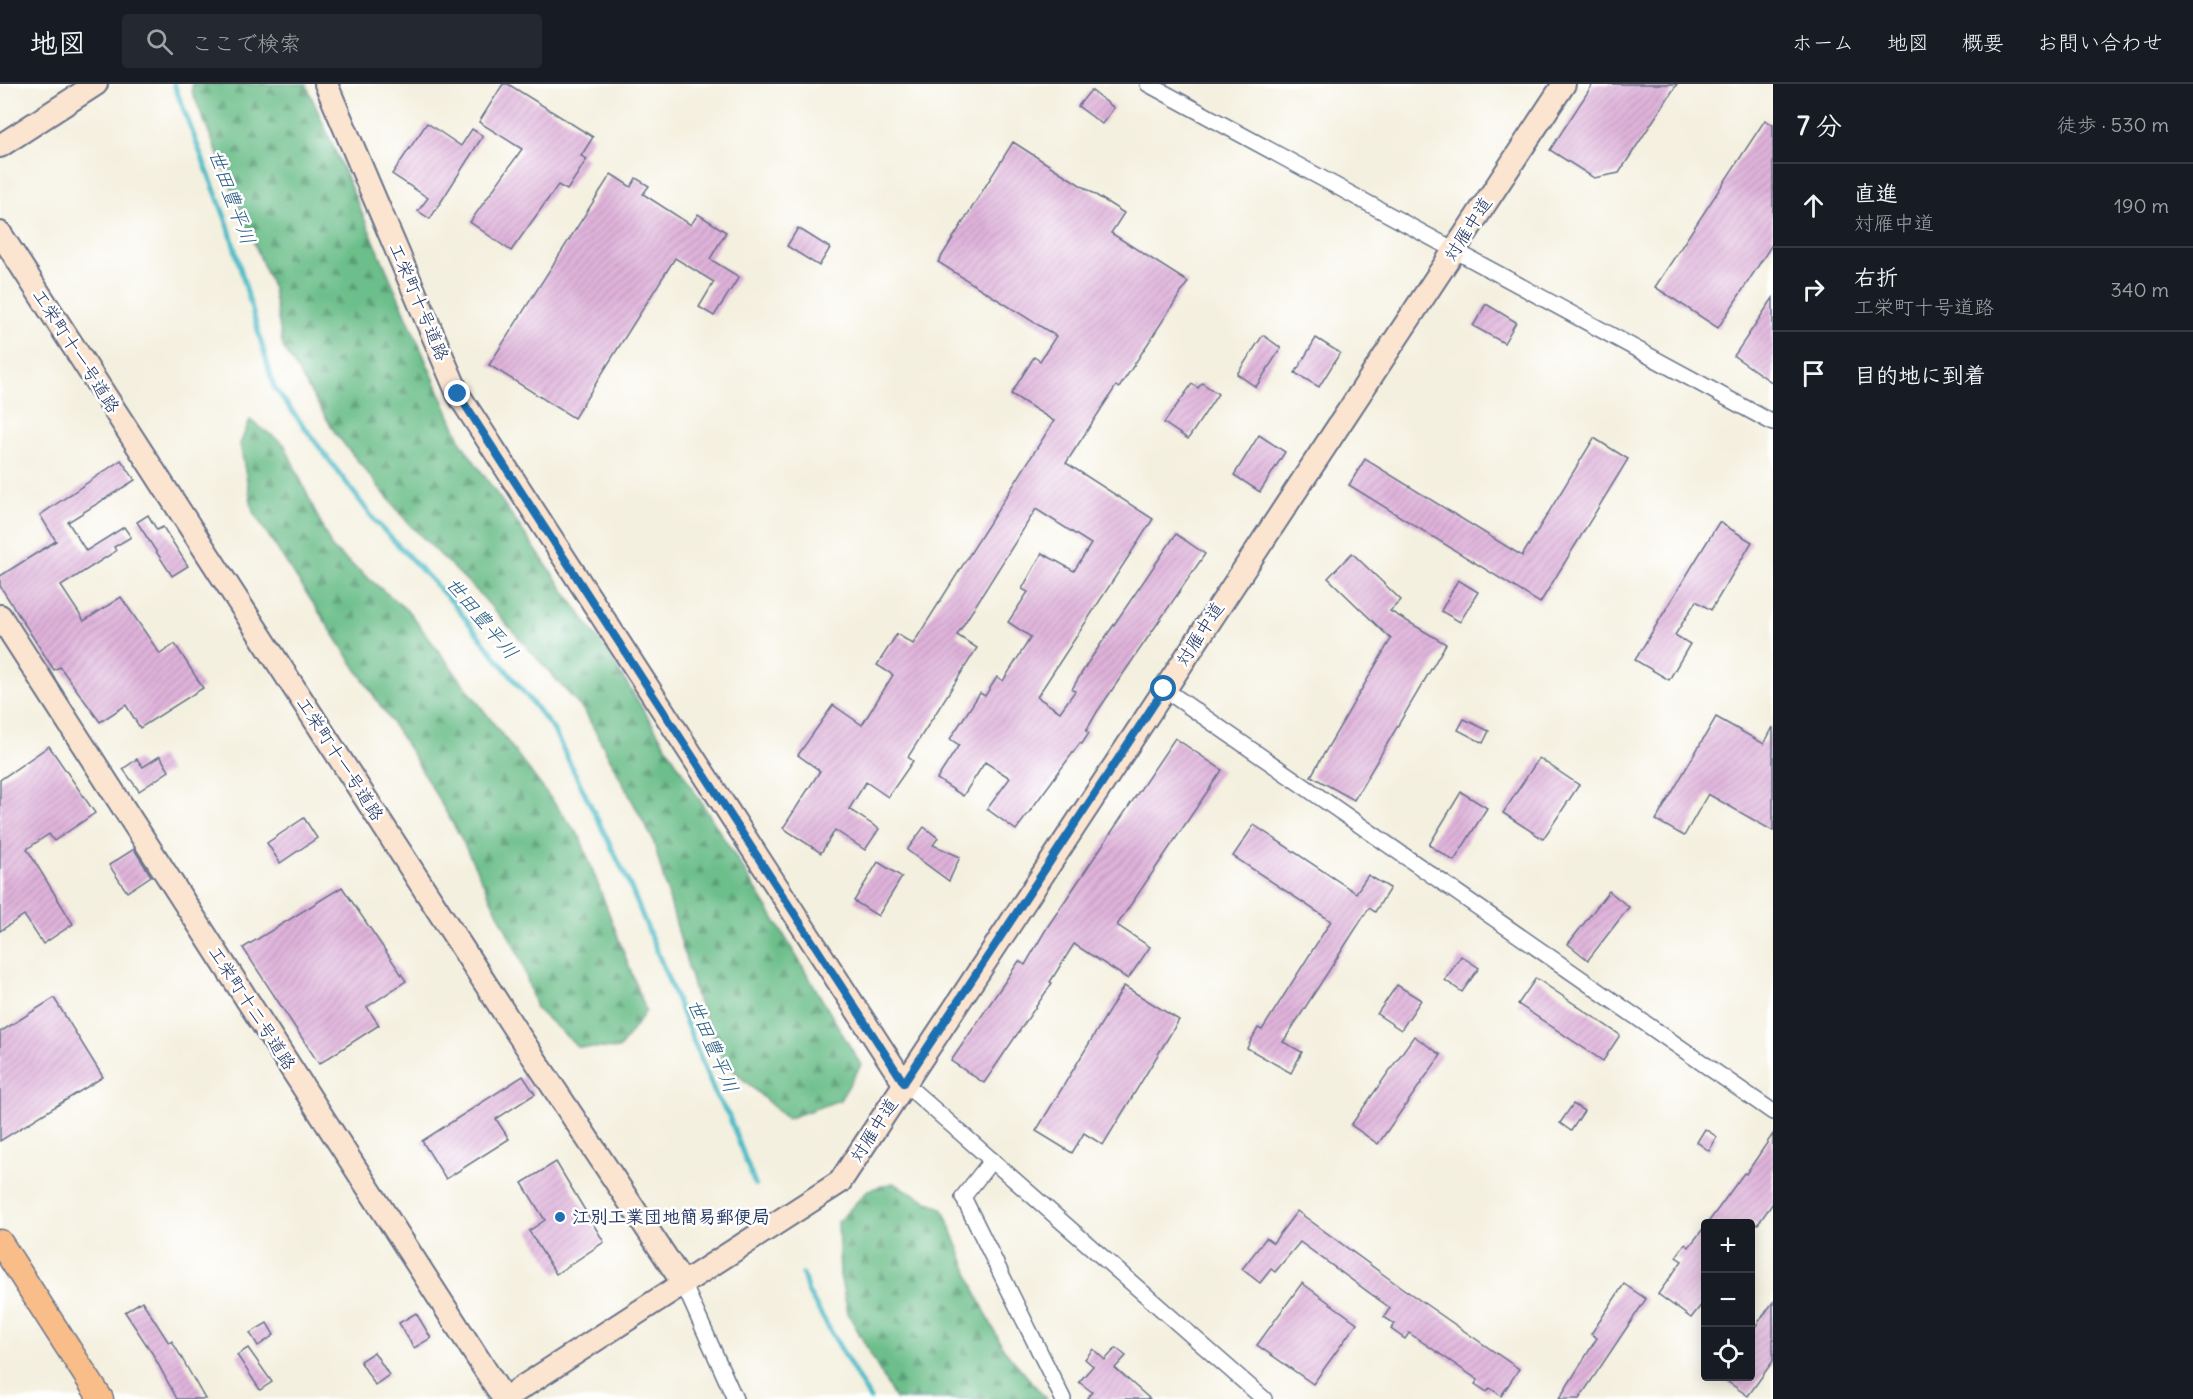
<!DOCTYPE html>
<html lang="ja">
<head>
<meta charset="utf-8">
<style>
  :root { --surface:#171b24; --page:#242831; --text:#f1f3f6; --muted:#9ea1a6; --line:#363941 }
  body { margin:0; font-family:Delius,"Klee One",sans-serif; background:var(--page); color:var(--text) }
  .controls { position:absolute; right:18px; bottom:18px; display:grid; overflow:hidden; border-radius:6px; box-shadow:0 3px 15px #0003 }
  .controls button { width:54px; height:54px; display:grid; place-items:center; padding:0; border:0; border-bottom:2px solid var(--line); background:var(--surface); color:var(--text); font:30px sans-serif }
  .stop { position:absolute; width:18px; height:18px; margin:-14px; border:4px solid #1f6fb2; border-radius:50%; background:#fff }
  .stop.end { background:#1f6fb2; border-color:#fff; box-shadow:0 2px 6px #0008 }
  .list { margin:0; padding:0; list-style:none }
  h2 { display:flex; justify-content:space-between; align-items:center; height:78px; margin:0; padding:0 24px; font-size:26px }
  h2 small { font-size:20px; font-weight:400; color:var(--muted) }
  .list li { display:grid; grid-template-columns:39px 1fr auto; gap:18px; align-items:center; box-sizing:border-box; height:84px; padding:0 24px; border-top:2px solid var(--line) }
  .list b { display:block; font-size:22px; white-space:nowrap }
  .list p { margin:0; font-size:20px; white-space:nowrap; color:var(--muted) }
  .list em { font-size:20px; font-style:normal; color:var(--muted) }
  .icon { flex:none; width:33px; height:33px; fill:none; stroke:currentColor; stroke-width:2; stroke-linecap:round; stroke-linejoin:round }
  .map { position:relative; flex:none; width:1773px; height:1315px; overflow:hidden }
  header { display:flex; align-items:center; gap:36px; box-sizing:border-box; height:84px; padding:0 30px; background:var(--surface); border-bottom:2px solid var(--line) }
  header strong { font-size:28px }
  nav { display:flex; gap:33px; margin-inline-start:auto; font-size:21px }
  .search { width:420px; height:54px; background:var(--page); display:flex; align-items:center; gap:15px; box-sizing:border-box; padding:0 21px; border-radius:6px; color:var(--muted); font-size:22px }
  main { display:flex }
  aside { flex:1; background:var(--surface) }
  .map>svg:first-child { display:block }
</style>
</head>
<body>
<header>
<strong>地図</strong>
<div class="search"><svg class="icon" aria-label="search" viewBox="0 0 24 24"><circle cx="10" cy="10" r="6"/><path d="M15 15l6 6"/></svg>ここで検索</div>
<nav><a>ホーム</a><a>地図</a><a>概要</a><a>お問い合わせ</a></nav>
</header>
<main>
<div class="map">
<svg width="1773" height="1315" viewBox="0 0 1773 1315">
  <defs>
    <pattern id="forest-firs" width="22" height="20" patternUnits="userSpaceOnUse" patternTransform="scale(1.5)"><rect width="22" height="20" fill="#6cbe8a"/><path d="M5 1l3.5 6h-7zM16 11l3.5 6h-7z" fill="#589b74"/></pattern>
    <pattern id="building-hatch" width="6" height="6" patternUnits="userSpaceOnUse" patternTransform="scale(1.5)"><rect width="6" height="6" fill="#dfb2da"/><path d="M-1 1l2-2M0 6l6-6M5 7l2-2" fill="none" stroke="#bf99be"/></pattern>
  </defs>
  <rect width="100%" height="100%" fill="#fff"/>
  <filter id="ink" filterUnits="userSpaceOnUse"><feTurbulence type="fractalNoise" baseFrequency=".0167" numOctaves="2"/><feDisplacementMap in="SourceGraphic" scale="12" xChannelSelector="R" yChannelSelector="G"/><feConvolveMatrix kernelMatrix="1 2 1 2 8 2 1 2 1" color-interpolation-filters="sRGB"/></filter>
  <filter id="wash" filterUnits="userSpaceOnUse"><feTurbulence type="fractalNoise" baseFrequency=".008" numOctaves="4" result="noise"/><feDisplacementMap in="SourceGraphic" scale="24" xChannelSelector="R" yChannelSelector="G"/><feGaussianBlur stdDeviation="1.35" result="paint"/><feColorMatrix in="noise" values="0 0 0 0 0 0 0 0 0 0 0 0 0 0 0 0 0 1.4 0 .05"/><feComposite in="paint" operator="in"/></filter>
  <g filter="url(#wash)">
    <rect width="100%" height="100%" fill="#f4f0df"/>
    <!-- forest -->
    <g fill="url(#forest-firs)" stroke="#447674" stroke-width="1.5">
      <polygon points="192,0 306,0 462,360 609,571 773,833 861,981 840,1016 787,1035 723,977 696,912 653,756 585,628 479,509 409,440 336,350 283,263 273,205 192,7"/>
      <polygon points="250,336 284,360 332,464 409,528 580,753 646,927 619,965 578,963 536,924 521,876 460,752 411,668 253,428 240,360"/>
      <polygon points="893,1099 943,1125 978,1213 1003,1264 1046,1315 895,1315 848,1229 840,1191 838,1138 868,1106"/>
    </g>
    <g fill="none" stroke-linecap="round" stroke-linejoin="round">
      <!-- stream -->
      <g stroke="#4dbbc7" stroke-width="5">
        <polyline points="174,0 228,141 274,303 376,438 452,518 553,645 629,799 716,1012 729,1032 755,1101"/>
        <polyline points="803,1190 808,1208 870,1315"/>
      </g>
    </g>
    <g id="blocks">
      <!-- building -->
      <g fill="url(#building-hatch)">
        <polygon points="503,0 508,0 593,53 581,72 587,75 567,106 558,101 511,167 470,138 522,65 479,38"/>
        <polygon points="1593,0 1677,0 1619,89 1594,94 1550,66"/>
        <polygon points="1091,6 1114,24 1102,40 1078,22"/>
        <polygon points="1765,36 1773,41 1773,159 1718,244 1655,203"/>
        <polygon points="427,39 461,62 472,45 483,52 430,135 418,127 428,114 392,90"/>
        <polygon points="1013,58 1124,129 1111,149 1188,198 1119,304 1116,302 1066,379 1153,435 1037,613 1060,628 1075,607 1072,605 1087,580 1176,450 1205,470 1097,628 1086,647 1089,649 1082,660 1080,659 1016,746 987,725 1010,694 985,678 963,712 937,695 959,661 950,655 980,609 985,612 997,593 1003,597 1031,553 1008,538 1028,508 1022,505 1042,469 1074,487 1091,460 1036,425 957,551 977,564 908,673 913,677 888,713 866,698 849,725 879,745 865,766 835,746 821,769 783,744 820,687 798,671 833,621 862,641 893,591 877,581 897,550 913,560 1054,337 1011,310 1034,273 1040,277 1056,252 938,178"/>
        <polygon points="611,90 631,103 636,94 649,102 643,110 691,141 698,130 726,148 710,175 739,193 714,232 699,223 714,198 675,174 574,334 489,281"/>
        <polygon points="798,144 830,164 819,182 787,162"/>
        <polygon points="1773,214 1773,299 1734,272"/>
        <polygon points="1486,220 1516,238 1504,259 1473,242"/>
        <polygon points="1263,251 1281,264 1256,303 1237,290"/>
        <polygon points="1316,254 1340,269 1319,303 1295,289"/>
        <polygon points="1202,299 1218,310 1188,355 1164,339 1192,300 1198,304"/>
        <polygon points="1259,351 1285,368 1260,408 1234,391"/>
        <polygon points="1594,354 1628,375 1540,519 1349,401 1365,375 1522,472"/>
        <polygon points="121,376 135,396 68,438 86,467 124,443 131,453 114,463 116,467 61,502 84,537 121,513 160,570 175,560 203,604 140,644 126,621 100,638 60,583 54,586 0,502 0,492 56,457 40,431"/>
        <polygon points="148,431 157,446 163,443 188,482 172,492 137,438"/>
        <polygon points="1719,438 1752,458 1711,526 1696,517 1675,551 1690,560 1669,596 1635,576"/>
        <polygon points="1352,469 1401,516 1390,527 1446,560 1354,716 1311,692 1391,555 1328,494"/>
        <polygon points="1458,496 1478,508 1460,538 1441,527"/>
        <polygon points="1716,633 1764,660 1773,643 1773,747 1708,710 1684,752 1656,736"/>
        <polygon points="1464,635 1489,647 1483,659 1458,646"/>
        <polygon points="1175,654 1222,686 1117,841 1150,863 1128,895 1074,860 1050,898 1052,899 984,999 951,977 1019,877 1025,881 1048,842"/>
        <polygon points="49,662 95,729 54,757 49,750 27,765 73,840 43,860 24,831 0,847 0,696"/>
        <polygon points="160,672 169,687 139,707 123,685 137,675 143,683"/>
        <polygon points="1539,674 1579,701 1543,755 1503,729"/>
        <polygon points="1461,708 1487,724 1454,777 1429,761"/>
        <polygon points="304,734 317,754 280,779 267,759"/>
        <polygon points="1254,741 1356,809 1368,791 1390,804 1375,828 1369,824 1283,958 1302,968 1291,989 1247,964 1258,944 1262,946 1331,837 1233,772"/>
        <polygon points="924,743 938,754 933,761 960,773 949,797 907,766"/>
        <polygon points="134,765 151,792 127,808 109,781"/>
        <polygon points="878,778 902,793 878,832 854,817"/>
        <polygon points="342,803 406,897 367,923 379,941 319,980 243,864"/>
        <polygon points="1609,807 1629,823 1588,876 1568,860"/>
        <polygon points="1461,872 1479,884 1462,908 1445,896"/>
        <polygon points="1536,894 1620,951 1603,977 1518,920"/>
        <polygon points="1397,901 1421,916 1401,946 1377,930"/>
        <polygon points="1124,902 1179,936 1103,1061 1084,1049 1072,1069 1036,1047"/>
        <polygon points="54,914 103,993 0,1057 0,948"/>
        <polygon points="1414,952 1441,971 1378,1060 1351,1041"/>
        <polygon points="523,992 535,1010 496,1035 509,1055 446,1095 422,1057"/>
        <polygon points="1573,1020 1584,1027 1571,1047 1560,1039"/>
        <polygon points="1705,1045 1717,1053 1709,1067 1697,1058"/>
        <polygon points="1773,1050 1773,1119 1758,1140 1707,1140 1744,1089 1746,1090"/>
        <polygon points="556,1078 604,1158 556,1190 529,1147 545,1136 522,1099"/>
        <polygon points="1297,1127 1395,1199 1519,1285 1501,1312 1490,1304 1487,1308 1475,1300 1478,1296 1409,1249 1405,1255 1391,1245 1395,1240 1384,1233 1390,1224 1300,1158 1275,1188 1271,1185 1260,1199 1242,1185 1266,1154 1273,1159"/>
        <polygon points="1706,1141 1706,1215 1691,1234 1658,1210 1682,1177 1676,1173 1685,1160 1689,1163"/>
        <polygon points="1302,1199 1357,1239 1313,1300 1257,1261"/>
        <polygon points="1624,1200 1646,1215 1579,1315 1559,1315 1597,1254 1591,1250"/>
        <polygon points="142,1217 169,1259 172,1257 205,1315 177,1315 152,1269 125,1228"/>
        <polygon points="1773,1218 1773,1277 1748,1312 1721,1293 1750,1293 1750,1250"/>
        <polygon points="416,1229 431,1254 414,1264 399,1239"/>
        <polygon points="267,1239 274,1251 258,1262 250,1249"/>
        <polygon points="248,1264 272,1298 260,1306 237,1271"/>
        <polygon points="1116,1264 1126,1272 1115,1284 1150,1315 1086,1315 1092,1308 1079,1298 1093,1282 1085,1275 1093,1265 1105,1276"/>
        <polygon points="374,1268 389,1291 375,1301 360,1277"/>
      </g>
    </g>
  </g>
  <g filter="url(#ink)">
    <use href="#blocks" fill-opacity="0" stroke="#67738b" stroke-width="1.5"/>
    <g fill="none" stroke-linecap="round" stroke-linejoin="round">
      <defs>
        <g id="street">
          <polyline points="1148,0 1773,339"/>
          <polyline points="1164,605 1773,1028"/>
          <polyline points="904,999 1264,1315"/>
          <polyline points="992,1076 963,1113 1063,1315"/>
          <polyline points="683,1199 735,1315"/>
        </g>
        <g id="secondary">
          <polyline points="326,0 458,310 904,999"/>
          <polyline points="0,62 96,0"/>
          <polyline points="0,149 516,947 683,1199"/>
          <polyline points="0,532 504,1315 840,1098 1564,0"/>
        </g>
        <polyline id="primary" points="0,1158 101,1315"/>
      </defs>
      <!-- street casing -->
      <use href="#street" stroke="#67738b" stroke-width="18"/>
      <!-- secondary casing -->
      <use href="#secondary" stroke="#67738b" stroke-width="26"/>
      <!-- primary casing -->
      <use href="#primary" stroke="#67738b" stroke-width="27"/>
      <!-- street -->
      <use href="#street" stroke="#fff" stroke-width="15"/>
      <!-- secondary -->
      <use href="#secondary" stroke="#fce5d0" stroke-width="22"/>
      <!-- primary -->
      <use href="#primary" stroke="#f8bd89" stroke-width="24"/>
    </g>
  </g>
  <g fill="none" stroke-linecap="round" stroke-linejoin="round" filter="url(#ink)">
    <!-- route -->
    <polyline stroke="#1f6fb2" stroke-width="8" points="458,310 904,999 1164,605"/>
  </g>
  <!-- markers -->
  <circle fill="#1f6fb2" stroke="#fff" stroke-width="2" cx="560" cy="1133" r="6"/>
  <g text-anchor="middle" stroke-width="5" stroke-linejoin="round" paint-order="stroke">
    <!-- street labels -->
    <g font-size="18" fill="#1b2f5e" stroke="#fff">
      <text transform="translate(1468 145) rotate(-57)" y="6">対雁中道</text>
      <text transform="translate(419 218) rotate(67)" y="6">工栄町十号道路</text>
      <text transform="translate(76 267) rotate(57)" y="6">工栄町十一号道路</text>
      <text transform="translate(1200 550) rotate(-57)" y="6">対雁中道</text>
      <text transform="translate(340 675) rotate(57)" y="6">工栄町十一号道路</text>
      <text transform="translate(252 924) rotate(57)" y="6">工栄町十二号道路</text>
      <text transform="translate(874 1046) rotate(-57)" y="6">対雁中道</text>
    </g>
    <!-- poi labels -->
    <g font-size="18" font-weight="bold" fill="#1b2f5e" stroke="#fff" text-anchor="start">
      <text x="572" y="1139">江別工業団地簡易郵便局</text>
    </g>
    <!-- water labels -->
    <g font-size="20" font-style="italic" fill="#2c6083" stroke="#fff">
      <text transform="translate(232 113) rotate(70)" y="7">世田豊平川</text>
      <text transform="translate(482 534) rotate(50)" y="7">世田豊平川</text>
      <text transform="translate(713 962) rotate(67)" y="7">世田豊平川</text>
    </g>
  </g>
</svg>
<div class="controls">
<button>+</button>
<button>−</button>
<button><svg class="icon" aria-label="locate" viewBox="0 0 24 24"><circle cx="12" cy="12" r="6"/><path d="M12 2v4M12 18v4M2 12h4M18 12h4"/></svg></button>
</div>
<div class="stop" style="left:1164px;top:605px"></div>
<div class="stop end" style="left:458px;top:310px"></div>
</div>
<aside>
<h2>7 分<small>徒歩 · 530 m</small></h2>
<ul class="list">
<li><svg class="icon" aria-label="ahead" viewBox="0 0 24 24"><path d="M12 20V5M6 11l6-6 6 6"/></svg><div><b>直進</b><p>対雁中道</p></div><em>190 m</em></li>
<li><svg class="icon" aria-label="right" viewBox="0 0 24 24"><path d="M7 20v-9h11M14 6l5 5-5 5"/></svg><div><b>右折</b><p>工栄町十号道路</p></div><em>340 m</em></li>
<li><svg class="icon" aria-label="arrive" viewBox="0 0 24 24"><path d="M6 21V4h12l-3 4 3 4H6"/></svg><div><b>目的地に到着</b></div></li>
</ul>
</aside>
</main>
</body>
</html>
